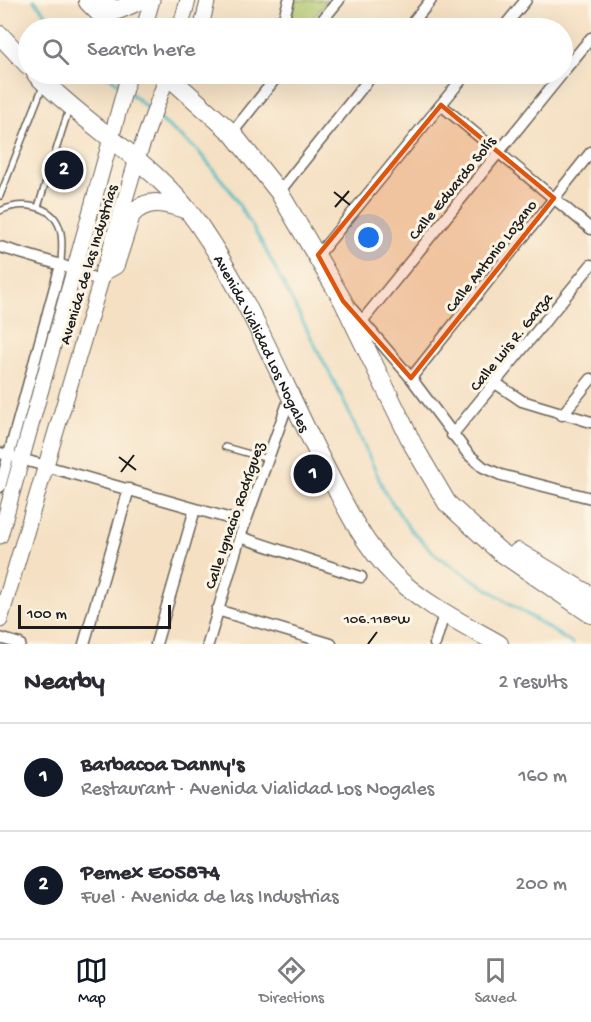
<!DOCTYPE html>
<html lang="en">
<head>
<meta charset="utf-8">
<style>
  :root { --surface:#fff; --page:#f7f7f7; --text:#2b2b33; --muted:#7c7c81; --line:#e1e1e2; --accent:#111827 }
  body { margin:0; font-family:"Gochi Hand",sans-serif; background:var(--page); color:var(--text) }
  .scale { position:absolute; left:18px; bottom:15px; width:153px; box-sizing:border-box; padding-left:6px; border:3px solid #1c1c1c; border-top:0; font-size:16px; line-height:21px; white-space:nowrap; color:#1c1c1c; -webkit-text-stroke:4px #fcf5e5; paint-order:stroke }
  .you { position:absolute; left:369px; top:238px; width:21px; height:21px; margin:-15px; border:4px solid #fff; border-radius:50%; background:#1a73e8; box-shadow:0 0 0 9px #1a73e833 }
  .badge { display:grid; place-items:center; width:39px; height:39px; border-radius:50%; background:var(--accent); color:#fff; font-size:20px; font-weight:700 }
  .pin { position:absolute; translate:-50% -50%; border:3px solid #fff; box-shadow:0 2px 6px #0006 }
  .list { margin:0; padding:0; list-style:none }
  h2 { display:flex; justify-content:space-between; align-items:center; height:78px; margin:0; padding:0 24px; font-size:26px }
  h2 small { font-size:20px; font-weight:400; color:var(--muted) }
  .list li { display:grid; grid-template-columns:39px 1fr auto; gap:18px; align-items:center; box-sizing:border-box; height:108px; padding:0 24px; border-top:2px solid var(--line) }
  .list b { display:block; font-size:22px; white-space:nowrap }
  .list p { margin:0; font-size:20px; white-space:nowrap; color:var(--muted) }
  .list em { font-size:20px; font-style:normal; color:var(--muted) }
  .icon { flex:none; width:33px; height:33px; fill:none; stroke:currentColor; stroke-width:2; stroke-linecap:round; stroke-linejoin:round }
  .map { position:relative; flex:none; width:591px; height:644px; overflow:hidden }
  .search { position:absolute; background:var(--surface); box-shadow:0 6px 24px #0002; left:18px; right:18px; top:18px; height:66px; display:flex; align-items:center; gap:15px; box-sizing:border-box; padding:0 21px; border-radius:33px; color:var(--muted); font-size:22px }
  .sheet { height:294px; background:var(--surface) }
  nav { display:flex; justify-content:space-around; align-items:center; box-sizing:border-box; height:84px; border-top:2px solid var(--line); background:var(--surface); font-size:16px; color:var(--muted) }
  nav a { display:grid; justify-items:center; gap:3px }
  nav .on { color:var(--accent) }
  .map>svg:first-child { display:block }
</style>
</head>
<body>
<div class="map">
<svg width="591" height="644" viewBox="0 0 591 644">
  <rect width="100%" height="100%" fill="#fcf5e5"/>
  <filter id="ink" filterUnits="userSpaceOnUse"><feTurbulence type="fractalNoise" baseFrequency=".0167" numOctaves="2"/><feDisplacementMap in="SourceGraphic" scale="12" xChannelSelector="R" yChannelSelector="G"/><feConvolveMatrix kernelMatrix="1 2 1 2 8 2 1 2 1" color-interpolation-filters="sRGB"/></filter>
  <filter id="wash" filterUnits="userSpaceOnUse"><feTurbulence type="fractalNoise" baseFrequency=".008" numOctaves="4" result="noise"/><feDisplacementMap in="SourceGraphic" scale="24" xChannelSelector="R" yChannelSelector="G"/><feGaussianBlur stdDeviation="1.35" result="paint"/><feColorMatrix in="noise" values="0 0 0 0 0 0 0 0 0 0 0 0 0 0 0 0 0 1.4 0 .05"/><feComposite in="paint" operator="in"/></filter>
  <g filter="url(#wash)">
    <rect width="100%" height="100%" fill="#f5e0c3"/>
    <!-- green -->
    <polygon fill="#b0c86d" stroke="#667244" stroke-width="1.5" points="296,0 328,0 305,28 288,28"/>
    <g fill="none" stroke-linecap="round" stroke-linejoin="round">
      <!-- stream -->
      <g stroke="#4cbac4" stroke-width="3">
        <polyline points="34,0 58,28"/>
        <polyline points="106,74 120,85"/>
        <polyline points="130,93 150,110"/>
        <polyline points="157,117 198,151 230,190 261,241 342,397 385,492 409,528 437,556 573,644"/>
      </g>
    </g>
  </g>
  <g filter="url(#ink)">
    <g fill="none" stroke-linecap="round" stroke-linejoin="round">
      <defs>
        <g id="lane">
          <polyline points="0,196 43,86"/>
          <polyline points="38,207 69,109"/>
          <path d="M0,211C19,202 50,203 59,226C64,238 61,253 61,265"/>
          <polyline points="225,447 268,459"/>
        </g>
        <g id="street">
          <polyline points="281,28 289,0"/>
          <polyline points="316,28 339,0"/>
          <polyline points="408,28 431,0"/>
          <polyline points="503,28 526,0"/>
          <polyline points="562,73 591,38"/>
          <polyline points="441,105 591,229"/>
          <polyline points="232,133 279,74"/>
          <polyline points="279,192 373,74"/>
          <polyline points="0,247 61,265 101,281"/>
          <polyline points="318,255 466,74"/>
          <polyline points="352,309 411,378 468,454 483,467 501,475 591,498"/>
          <polyline points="363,320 562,74"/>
          <polyline points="411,378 591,152"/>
          <polyline points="494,382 522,401 591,422"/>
          <polyline points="562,415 591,379"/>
          <polyline points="452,435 591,265"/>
          <polyline points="0,453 245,523"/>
          <polyline points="0,487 61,265"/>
          <polyline points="240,537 361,577"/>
          <polyline points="217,610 331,644"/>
          <polyline points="0,638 20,644"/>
          <polyline points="84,644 129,489"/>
          <polyline points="156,644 195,509"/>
          <polyline points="208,644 240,537 290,397"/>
          <polyline points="435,644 444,614"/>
        </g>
        <polyline id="secondary" points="201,28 208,0"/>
        <g id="primary">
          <polyline points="144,28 152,0"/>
          <polyline points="180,28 188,0"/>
          <polyline points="0,536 129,74"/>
          <polyline points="0,620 137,159 168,74"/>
        </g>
        <g id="highway">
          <polyline points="88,0 118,10 141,0"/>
          <polyline points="88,2 114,28"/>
          <polyline points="0,35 28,65"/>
          <path id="s1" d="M36,74C87,127 156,163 199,225C249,298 281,380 321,459C342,499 360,541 393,574C423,604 462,623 499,644"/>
          <polyline points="166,74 232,133 279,192 343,301 413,445 447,503 499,551 591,614"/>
          <path d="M104,271L115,265L131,215C147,197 167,203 187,210"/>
          <polyline points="518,552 591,596"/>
        </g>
      </defs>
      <!-- lane casing -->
      <use href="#lane" stroke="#686156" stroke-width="8"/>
      <!-- street casing -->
      <use href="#street" stroke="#686156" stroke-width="13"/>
      <!-- secondary casing -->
      <use href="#secondary" stroke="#686156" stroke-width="16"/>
      <!-- primary casing -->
      <use href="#primary" stroke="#686156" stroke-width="17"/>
      <!-- highway casing -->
      <use href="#highway" stroke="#686156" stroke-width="20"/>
      <!-- lane -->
      <use href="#lane" stroke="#fff" stroke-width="5"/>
      <!-- street -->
      <use href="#street" stroke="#fff" stroke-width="10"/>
      <!-- secondary -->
      <use href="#secondary" stroke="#fff" stroke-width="14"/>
      <!-- primary -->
      <use href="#primary" stroke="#fff" stroke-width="15"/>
      <!-- highway -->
      <use href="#highway" stroke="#fff" stroke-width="18"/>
    </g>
  </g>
  <!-- marked area -->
  <path fill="#de560d" fill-opacity="0.2" stroke="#de560d" stroke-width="4.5" stroke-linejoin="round" d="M441,105L554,198L411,378L343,301L318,255Z"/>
  <!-- ticks -->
  <path fill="none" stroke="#1c1c1c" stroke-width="2" d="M334,192L350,205M335,207L349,191M119,457L136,470M121,472L134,455M368,644L377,632"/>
  <g text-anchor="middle" stroke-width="6" stroke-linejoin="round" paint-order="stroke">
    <!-- street labels -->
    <g font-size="16" fill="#1c1c1c" stroke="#fcf5e5">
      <text transform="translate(451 187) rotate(-51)" y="6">Calle Eduardo Solís</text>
      <text transform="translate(490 255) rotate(-52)" y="6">Calle Antonio Lozano</text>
      <text transform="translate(87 264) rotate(-73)" y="6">Avenida de las Industrias</text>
      <text transform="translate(510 341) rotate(-51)" y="6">Calle Luis R. Garza</text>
      <text dy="6" stroke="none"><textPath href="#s1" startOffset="357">Avenida Vialidad Los Nogales</textPath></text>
      <text transform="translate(233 515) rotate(-71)" y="6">Calle Ignacio Rodríguez</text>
    </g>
  </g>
  <g font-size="15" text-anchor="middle" fill="#1c1c1c" stroke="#fcf5e5" stroke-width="6" stroke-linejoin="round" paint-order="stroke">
    <text x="377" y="623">106.118°W</text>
  </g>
</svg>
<div class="scale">100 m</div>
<div class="you"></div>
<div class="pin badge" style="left:313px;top:474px">1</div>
<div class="pin badge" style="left:64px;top:170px">2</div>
<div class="search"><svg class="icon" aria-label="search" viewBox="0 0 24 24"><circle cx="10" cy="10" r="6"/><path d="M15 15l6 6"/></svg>Search here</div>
</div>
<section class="sheet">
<h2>Nearby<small>2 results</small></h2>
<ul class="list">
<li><span class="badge">1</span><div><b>Barbacoa Danny's</b><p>Restaurant · Avenida Vialidad Los Nogales</p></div><em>160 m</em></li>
<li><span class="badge">2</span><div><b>Pemex E05874</b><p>Fuel · Avenida de las Industrias</p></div><em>200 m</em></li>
</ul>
</section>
<nav>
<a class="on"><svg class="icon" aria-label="map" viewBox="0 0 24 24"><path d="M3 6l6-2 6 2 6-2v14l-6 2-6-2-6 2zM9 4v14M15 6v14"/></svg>Map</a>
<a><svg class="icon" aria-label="directions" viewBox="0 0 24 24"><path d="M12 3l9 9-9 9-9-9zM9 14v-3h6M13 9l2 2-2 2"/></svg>Directions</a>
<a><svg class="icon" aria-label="saved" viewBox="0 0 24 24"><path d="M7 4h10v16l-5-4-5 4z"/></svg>Saved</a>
</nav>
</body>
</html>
